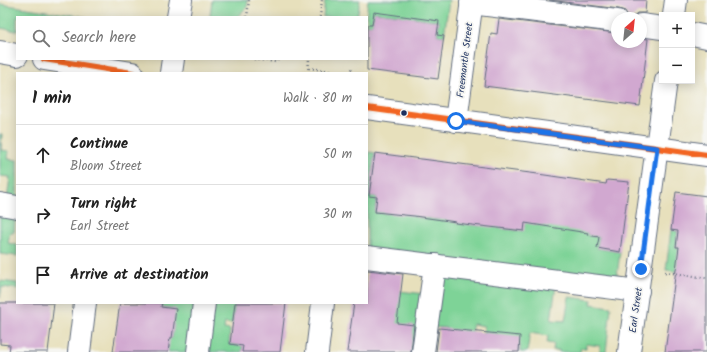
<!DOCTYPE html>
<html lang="en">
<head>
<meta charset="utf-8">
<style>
  :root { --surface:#fff; --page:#f2f2f2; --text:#222; --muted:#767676; --line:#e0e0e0 }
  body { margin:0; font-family:Kalam,sans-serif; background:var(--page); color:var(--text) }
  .controls { position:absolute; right:12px; top:12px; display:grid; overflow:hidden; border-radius:0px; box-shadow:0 2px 10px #0003 }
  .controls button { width:36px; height:36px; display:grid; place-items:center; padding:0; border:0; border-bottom:1px solid var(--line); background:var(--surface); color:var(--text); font:20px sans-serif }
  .compass { position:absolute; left:611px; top:12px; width:36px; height:36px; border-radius:50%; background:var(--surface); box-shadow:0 2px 10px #0003; rotate:27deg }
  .stop { position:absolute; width:12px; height:12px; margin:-9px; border:3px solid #1a73e8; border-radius:50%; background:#fff }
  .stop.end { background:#1a73e8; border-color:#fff; box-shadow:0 1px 4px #0008 }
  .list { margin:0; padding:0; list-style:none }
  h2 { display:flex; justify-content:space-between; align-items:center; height:52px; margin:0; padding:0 16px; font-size:17px }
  h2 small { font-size:13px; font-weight:400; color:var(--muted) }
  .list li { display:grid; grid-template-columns:26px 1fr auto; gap:12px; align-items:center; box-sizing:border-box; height:60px; padding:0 16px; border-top:1px solid var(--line) }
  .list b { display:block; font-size:15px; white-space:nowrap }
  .list p { margin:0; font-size:13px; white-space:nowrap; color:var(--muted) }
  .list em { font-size:13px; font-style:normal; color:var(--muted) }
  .icon { flex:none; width:22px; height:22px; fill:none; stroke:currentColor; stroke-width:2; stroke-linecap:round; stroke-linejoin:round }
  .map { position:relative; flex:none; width:707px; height:352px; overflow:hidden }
  .search { position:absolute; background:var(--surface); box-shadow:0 2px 10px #0003; left:16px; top:16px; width:352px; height:44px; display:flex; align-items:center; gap:10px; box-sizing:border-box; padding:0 14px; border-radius:0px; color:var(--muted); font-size:15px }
  .panel { position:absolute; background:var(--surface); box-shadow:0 2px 10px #0003; left:16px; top:72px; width:352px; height:232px; border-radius:0px }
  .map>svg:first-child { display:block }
</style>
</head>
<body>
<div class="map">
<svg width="707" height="352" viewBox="0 0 707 352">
  <rect width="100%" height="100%" fill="#f6f6f2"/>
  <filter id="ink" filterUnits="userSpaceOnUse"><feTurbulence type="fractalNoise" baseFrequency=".025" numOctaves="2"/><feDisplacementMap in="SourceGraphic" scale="8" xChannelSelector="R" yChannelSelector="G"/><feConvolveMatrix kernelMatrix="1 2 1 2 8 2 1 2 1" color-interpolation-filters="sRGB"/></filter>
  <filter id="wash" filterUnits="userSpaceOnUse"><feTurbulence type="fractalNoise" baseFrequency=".012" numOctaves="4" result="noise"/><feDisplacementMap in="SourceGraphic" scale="16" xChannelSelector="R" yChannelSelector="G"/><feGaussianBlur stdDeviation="0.9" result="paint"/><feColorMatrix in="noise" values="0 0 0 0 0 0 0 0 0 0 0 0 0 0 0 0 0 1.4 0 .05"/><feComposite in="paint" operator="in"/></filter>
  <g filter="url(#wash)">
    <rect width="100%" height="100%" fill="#e7e0bc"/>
    <!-- green -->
    <g fill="#7ed397" stroke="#4c817a">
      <polygon points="212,0 248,0 247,7 237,17 210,16"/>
      <polygon points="325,0 360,0 357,17 323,17"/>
      <polygon points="368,0 449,0 444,36 437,35 439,21 414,17 412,32 400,15 374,12 372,25 367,25 367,17 366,17"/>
      <polygon points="0,4 86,17 17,17 17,31 0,28"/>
      <polygon points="0,134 2,134 1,150 9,151 8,159 17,160 17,201 7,200 10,177 0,176"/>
      <polygon points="369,152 375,153 369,196 377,197 375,212 400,214 416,203 414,217 439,220 458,202 456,223 480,226 482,206 502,208 499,228 523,231 527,211 590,220 587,235 599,237 597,248 620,252 616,284 367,251 367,164"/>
      <polygon points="0,211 17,213 17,220 15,220 14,232 10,232 8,243 17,245 17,256 0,254"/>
      <polygon points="671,230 678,231 676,247 688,249 686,273 666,270"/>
      <polygon points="440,272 556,286 551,320 565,321 569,297 592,300 591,304 611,307 606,352 600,352 600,346 586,344 586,348 581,348 580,352 559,352 559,350 553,350 554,344 547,343 548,336 530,333 527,352 520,352 520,345 515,344 481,351 484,326 473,324 471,332 443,347 446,328 432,327"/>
      <polygon points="0,281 17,283 17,289 2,287 0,298"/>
      <polygon points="391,290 425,294 417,352 400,352"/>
      <polygon points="162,303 199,303 193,352 168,352 168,350 155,348 157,337 172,338 175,309 161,307"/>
      <polygon points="211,303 235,303 232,324 225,323 224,329 230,330 229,344 243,346 242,352 205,352"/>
    </g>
    <g id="blocks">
      <!-- building -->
      <g fill="#d1a8d0">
        <polygon points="549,0 646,0 645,13 637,13 631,18 629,18 625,11 619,9"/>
        <polygon points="374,12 439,21 437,35 444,36 438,79 367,70 367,25 372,25"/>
        <polygon points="499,19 617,33 617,42 641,42 641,38 648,39 640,106 484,86 491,33 497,34"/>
        <polygon points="375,153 538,174 606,184 607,180 629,182 620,252 597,248 599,237 587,235 588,233 556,228 525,223 524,231 455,223 456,222 414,216 375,212 377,197 369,196"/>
        <polygon points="676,192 707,196 707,352 665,352 679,247 676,247 678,231 671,230"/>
        <polygon points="367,270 403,274 397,323 414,325 411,352 347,352 354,303 367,303"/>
        <polygon points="0,303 54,303 48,352 9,352 10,345 0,344"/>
        <polygon points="120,303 162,303 161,307 176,309 172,338 170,338 168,352 113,352"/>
        <polygon points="235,303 286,303 280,352 242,352 243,346 230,344"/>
        <polygon points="439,328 520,336 519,352 436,352"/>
      </g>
    </g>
  </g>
  <g filter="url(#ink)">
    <use href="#blocks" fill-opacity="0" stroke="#626d7f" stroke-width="1"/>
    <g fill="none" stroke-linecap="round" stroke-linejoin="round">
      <defs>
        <g id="minor">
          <polyline points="471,3 617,21"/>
          <polyline points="674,15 676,0"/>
          <polyline points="178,17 181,0"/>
          <polyline points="641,25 662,28"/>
          <polyline points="692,34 707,37"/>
          <polyline points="0,52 17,55"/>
          <polyline points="44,59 132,73"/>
          <polyline points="171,73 173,59"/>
          <polyline points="367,108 707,155"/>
          <polyline points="456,121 472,0"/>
          <polyline points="0,204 17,207"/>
          <polyline points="367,257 638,291"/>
          <polyline points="79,352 85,303"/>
          <polyline points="198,352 204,303"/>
          <polyline points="317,352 323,303"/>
          <polyline points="423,352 435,265"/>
          <polyline points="629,352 666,81"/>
        </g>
      </defs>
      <!-- minor casing -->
      <use href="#minor" stroke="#626d7f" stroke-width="24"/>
      <!-- path -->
      <g stroke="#626d7f" stroke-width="2.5" stroke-dasharray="1 3" stroke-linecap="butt">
        <polyline points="247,17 249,0"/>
        <polyline points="320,17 322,0"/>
        <polyline points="254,59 276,62 279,59"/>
        <polyline points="309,68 346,73"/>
        <polyline points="308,73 309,59"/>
        <polyline points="349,73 352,68"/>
        <polyline points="665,272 707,278"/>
      </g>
      <!-- minor -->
      <use href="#minor" stroke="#fff" stroke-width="22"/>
      <defs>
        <g id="bus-1">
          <polyline points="44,59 132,73"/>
          <polyline points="367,108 707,155"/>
        </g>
      </defs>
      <!-- bus-1 casing -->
      <use href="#bus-1" stroke="#f6f6f2" stroke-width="9"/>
      <!-- bus-1 -->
      <use href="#bus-1" stroke="#f26522" stroke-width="6"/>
    </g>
  </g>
  <g fill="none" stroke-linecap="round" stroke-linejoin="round" filter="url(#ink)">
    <!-- route -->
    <polyline stroke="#1a73e8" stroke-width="5" points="456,121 657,148 641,269"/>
  </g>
  <!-- markers -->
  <circle fill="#1b2f5e" stroke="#f6f6f2" stroke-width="1.5" cx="404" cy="113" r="3.5"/>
  <g text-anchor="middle" stroke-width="3.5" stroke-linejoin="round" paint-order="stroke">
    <!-- street labels -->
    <g font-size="10" fill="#1b2f5e" stroke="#f6f6f2">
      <text transform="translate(464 60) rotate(-83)" y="4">Freemantle Street</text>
      <text transform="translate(635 310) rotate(-82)" y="4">Earl Street</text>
    </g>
  </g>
</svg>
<div class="controls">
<button>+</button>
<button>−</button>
</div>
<svg class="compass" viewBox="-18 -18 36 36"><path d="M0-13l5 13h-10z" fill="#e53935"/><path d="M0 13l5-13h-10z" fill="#767676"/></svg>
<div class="stop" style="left:456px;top:121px"></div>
<div class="stop end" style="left:641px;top:269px"></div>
<div class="search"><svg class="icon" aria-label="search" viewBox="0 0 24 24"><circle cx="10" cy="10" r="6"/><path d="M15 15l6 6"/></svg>Search here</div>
<section class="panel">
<h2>1 min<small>Walk · 80 m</small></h2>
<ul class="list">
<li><svg class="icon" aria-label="ahead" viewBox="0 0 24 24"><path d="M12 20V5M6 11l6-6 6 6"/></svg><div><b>Continue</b><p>Bloom Street</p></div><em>50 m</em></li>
<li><svg class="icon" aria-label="right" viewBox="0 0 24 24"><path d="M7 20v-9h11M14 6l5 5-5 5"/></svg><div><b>Turn right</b><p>Earl Street</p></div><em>30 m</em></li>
<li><svg class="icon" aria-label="arrive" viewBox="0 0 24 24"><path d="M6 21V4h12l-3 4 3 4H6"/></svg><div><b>Arrive at destination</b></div></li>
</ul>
</section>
</div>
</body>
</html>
